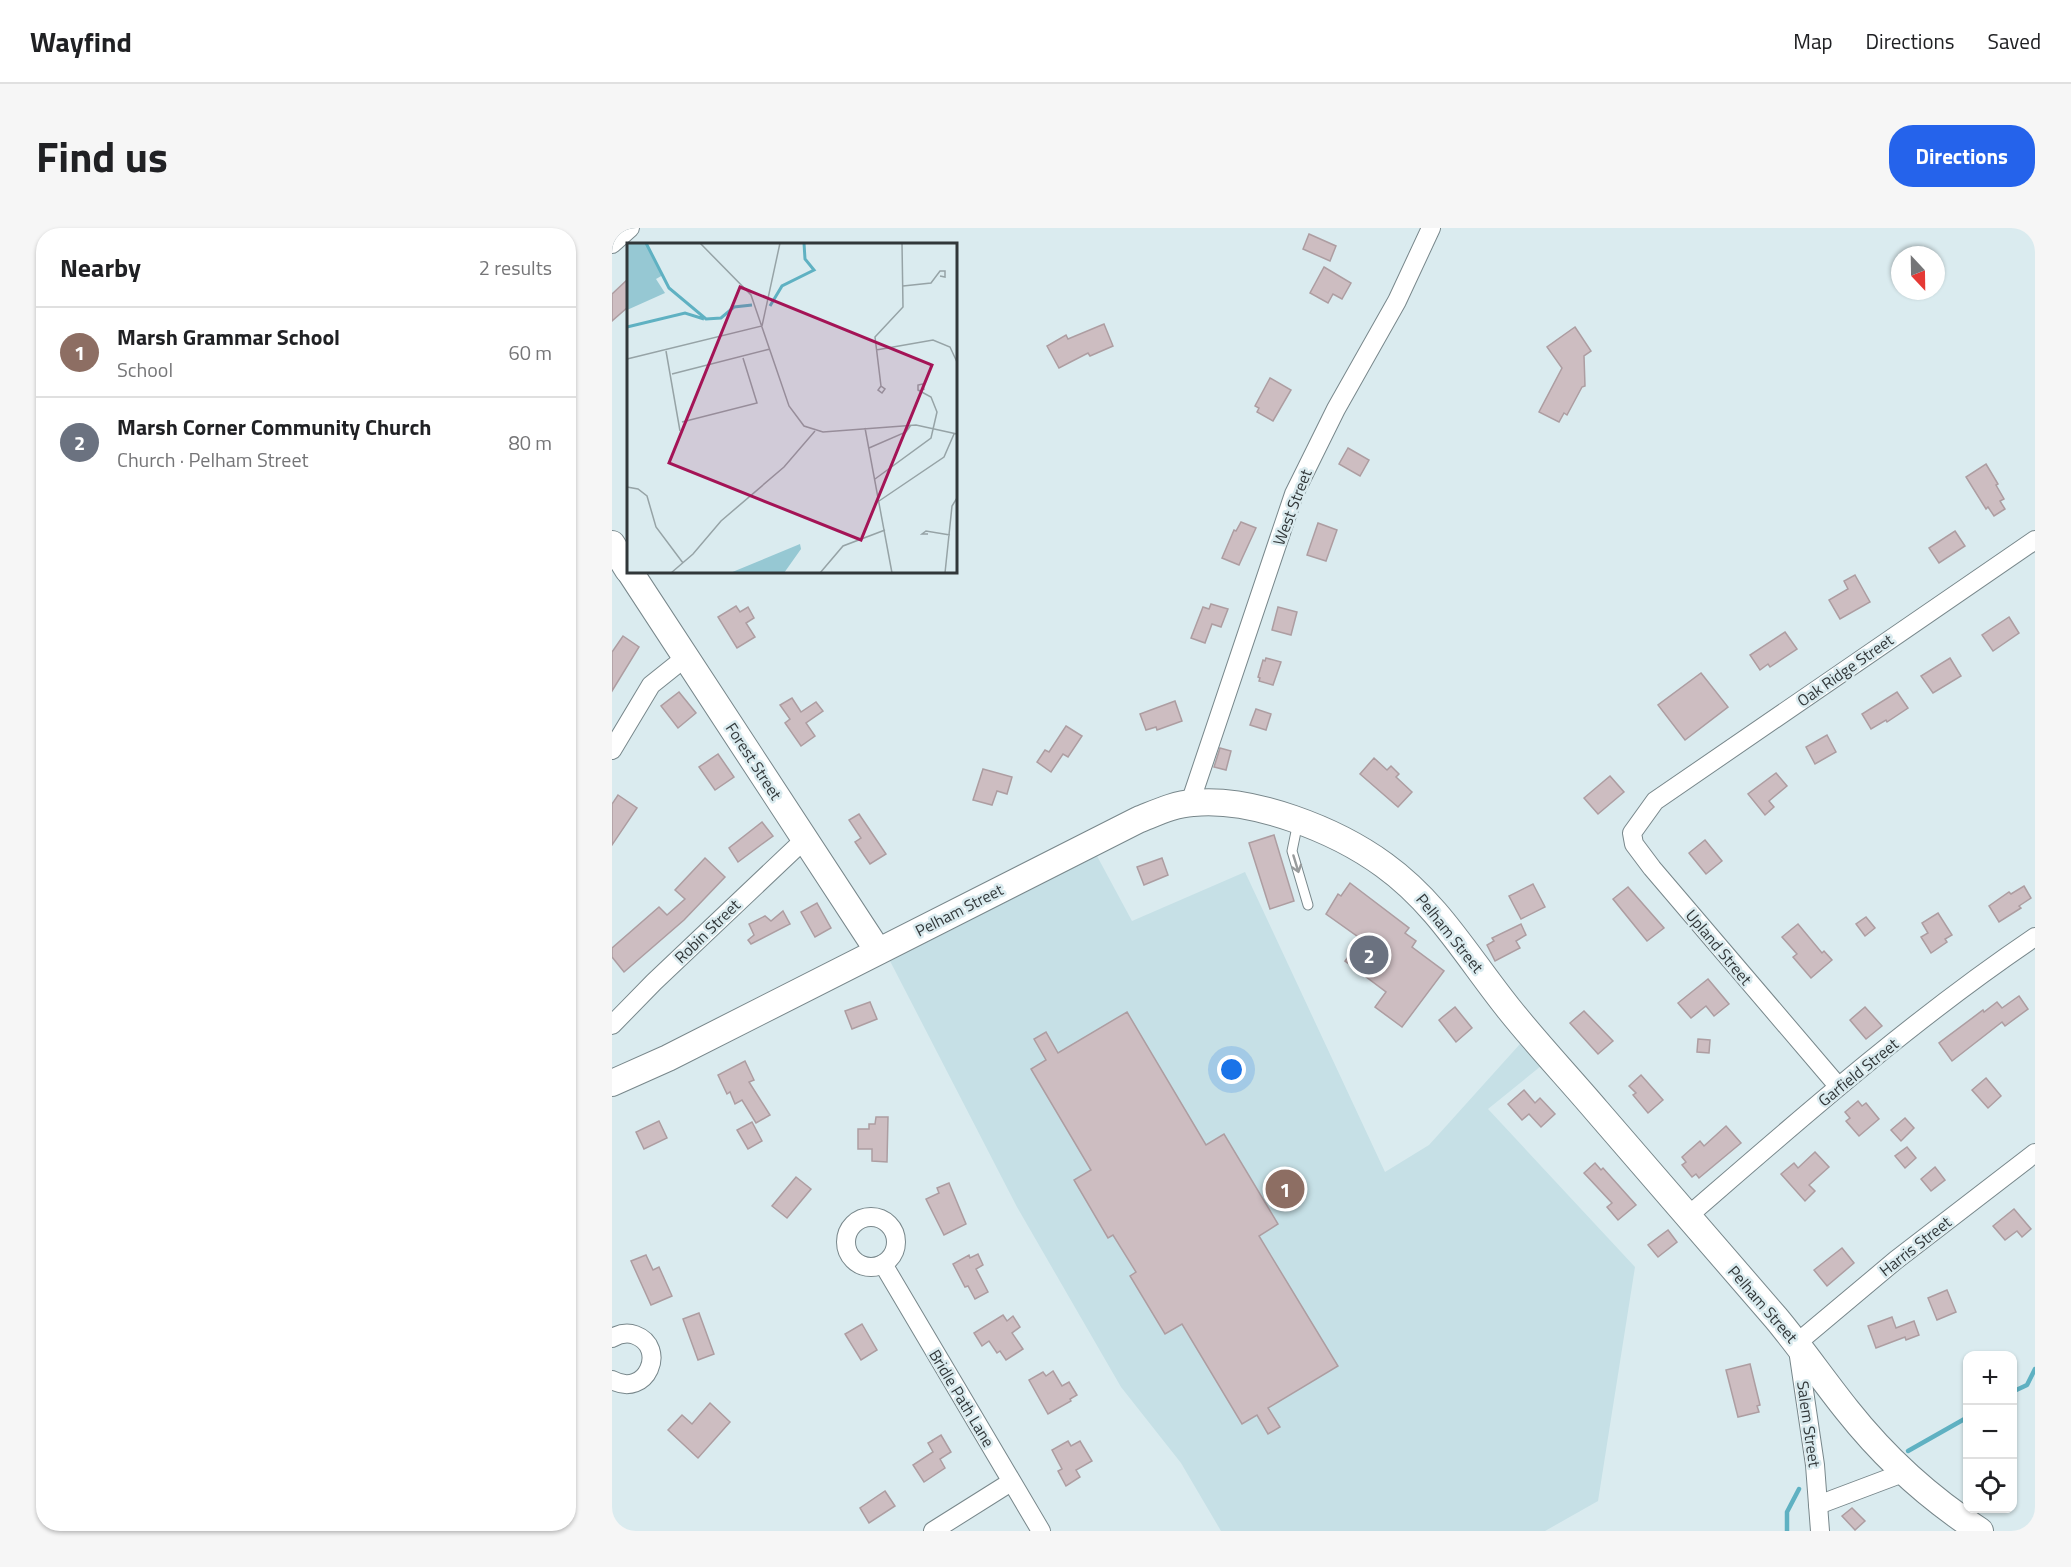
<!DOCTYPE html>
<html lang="en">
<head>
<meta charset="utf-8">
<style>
  :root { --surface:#fff; --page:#f6f6f6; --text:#202124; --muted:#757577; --line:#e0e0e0; --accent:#2563eb }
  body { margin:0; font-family:"Titillium Web",sans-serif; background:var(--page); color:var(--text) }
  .controls { position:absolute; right:18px; bottom:18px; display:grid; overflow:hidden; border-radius:12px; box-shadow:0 2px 4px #0004 }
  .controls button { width:54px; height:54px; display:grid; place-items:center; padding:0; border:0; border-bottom:2px solid var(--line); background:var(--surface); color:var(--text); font:30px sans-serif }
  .compass { position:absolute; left:1279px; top:18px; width:54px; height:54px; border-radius:50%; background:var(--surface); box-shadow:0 2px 4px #0004; rotate:158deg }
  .you { position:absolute; left:620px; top:842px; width:21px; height:21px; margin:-15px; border:4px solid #fff; border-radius:50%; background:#1a73e8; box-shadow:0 0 0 9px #1a73e833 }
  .badge { display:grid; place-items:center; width:39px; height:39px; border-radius:50%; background:var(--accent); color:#fff; font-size:20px; font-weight:700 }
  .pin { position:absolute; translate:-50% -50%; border:3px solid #fff; box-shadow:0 2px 6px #0006 }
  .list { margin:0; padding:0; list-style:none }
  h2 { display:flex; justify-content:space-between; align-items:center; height:78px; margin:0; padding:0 24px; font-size:26px }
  h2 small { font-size:20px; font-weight:400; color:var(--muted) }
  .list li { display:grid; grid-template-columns:39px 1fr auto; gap:18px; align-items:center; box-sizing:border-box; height:90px; padding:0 24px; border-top:2px solid var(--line) }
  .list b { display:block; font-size:22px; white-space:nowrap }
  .list p { margin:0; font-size:20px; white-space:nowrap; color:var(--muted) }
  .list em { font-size:20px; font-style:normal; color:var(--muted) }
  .icon { flex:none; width:33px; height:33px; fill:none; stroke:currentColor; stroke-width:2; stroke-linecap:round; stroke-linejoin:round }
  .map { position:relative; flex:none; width:1423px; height:1303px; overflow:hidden; border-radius:24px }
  header { display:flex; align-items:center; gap:36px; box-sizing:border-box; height:84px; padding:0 30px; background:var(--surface); border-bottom:2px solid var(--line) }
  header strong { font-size:28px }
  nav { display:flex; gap:33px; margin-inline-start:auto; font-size:21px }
  .intro { display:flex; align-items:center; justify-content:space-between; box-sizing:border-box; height:144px; padding:0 36px }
  h1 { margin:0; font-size:42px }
  .button { padding:15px 27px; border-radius:24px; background:var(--accent); color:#fff; font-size:21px; font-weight:700 }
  main { display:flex; gap:36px; padding:0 36px }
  aside { flex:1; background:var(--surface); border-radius:24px; box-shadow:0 2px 4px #0004 }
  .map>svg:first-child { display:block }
</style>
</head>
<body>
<header>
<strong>Wayfind</strong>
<nav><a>Map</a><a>Directions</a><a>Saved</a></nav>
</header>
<div class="intro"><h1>Find us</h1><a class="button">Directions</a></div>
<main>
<aside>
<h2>Nearby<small>2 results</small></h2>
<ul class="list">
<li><span class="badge" style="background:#8d6e63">1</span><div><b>Marsh Grammar School</b><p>School</p></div><em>60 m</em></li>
<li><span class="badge" style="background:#6b7280">2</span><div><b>Marsh Corner Community Church</b><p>Church · Pelham Street</p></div><em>80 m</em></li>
</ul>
</aside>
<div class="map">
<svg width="1423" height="1303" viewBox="0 0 1423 1303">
  <rect width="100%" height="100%" fill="#daebef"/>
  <!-- built -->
  <polygon fill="#c6e0e6" points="485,628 520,693 633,644 773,944 817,917 908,816 929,838 876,881 1023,1039 986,1273 933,1303 609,1303 569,1235 509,1159 405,979 278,733"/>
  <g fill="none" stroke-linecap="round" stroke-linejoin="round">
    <!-- stream -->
    <g stroke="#5fb1c2" stroke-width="4.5">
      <polyline points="1400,1164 1415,1157 1423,1141"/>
      <polyline points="1296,1223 1356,1189"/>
      <polyline points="1175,1303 1175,1284 1187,1261"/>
    </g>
  </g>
  <!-- building -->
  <g fill="#cdbdc1" stroke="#ad9da1" stroke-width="1.5">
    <polygon points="697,6 724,18 718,33 691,21"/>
    <polygon points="712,39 739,55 730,71 721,66 716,75 698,65"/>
    <polygon points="16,51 16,79 0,93 0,66"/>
    <polygon points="492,96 501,118 478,128 476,125 447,140 435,118 454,107 456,111"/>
    <polygon points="963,99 979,123 972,128 973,158 970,159 955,187 952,185 947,194 927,184 950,140 935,119"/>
    <polygon points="658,150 679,162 661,193 645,184 647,180 643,178"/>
    <polygon points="736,220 757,232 748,248 727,236"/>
    <polygon points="1374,236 1386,256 1384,257 1392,271 1388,273 1393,281 1382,288 1376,279 1374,281 1354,249"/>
    <polygon points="629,294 644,300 627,337 610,330 622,302 624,303"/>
    <polygon points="706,295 725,302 714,333 695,327"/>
    <polygon points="1343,303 1353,318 1327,335 1317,320"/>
    <polygon points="1243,347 1258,374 1228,391 1217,372 1236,361 1232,353"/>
    <polygon points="599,376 616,381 609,399 600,396 593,415 579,410 591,379 597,381"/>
    <polygon points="124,378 128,384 136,379 142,390 134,395 143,409 125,420 106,389"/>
    <polygon points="666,379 685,384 679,407 660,402"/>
    <polygon points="1397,389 1407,405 1381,423 1370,407"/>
    <polygon points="1173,404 1185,421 1158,439 1156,436 1148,442 1138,427"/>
    <polygon points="11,408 27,419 0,463 0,424"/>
    <polygon points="654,430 669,434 661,457 647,453 648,450 646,449 651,432 653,433"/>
    <polygon points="1338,430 1349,448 1321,465 1309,448"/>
    <polygon points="1089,445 1116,479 1073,512 1046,477"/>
    <polygon points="67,464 84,485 66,500 49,478"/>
    <polygon points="1285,464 1296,480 1275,494 1274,492 1259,501 1250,486"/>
    <polygon points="180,470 189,484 204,474 211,483 194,495 203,508 189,518 173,495 178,491 168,477"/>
    <polygon points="563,473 570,493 545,502 544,499 534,502 528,486"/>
    <polygon points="644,481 659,486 654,502 638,497"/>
    <polygon points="454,498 470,508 456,529 451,526 439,544 425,534 433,522 437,524"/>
    <polygon points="1215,507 1224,524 1203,536 1194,519"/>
    <polygon points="608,520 619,523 614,542 602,539"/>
    <polygon points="106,526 122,549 103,562 87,539"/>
    <polygon points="762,530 775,542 779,538 787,546 784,549 800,564 786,579 748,546"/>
    <polygon points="371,541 400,549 395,566 385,563 380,577 361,572"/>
    <polygon points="1164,545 1175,558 1157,573 1162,579 1153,587 1136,566"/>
    <polygon points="998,548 1012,564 986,586 972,570"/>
    <polygon points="6,567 25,580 0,617 0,576"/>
    <polygon points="247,586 274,626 258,636 243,614 249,610 237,592"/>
    <polygon points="150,594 161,608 126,634 117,620"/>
    <polygon points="662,607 682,673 658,681 637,615"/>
    <polygon points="1093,612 1110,633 1094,646 1077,625"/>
    <polygon points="93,630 113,649 72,692 12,744 0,729 0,720 47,679 55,687 73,671 63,662"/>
    <polygon points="550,630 556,647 532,657 525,639"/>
    <polygon points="738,655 797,700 793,705 804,713 800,719 832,743 790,799 763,779 774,764 733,733 749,711 714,686 726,666 729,668"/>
    <polygon points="921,656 933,679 909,691 897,668"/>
    <polygon points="1412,658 1419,670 1407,678 1409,680 1387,694 1377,678 1397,664 1399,666"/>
    <polygon points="1016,659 1052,700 1035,713 1001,671"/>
    <polygon points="205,675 219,700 203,709 189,684"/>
    <polygon points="171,683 178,696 139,716 136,712 142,707 137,696 153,688 159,693"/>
    <polygon points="1326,685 1340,707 1333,711 1335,714 1319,725 1309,709 1316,705 1310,695"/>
    <polygon points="1254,689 1263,700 1253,708 1244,696"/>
    <polygon points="909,696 914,707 904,713 908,720 883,733 875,717 882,713 880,710"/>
    <polygon points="1186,696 1210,725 1212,723 1220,732 1199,750 1181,729 1185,726 1170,709"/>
    <polygon points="1096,751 1117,776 1102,788 1094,778 1079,790 1066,775"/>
    <polygon points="1407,768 1416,781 1393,798 1390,794 1340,833 1327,815 1371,782 1372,784 1385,774 1390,780"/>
    <polygon points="258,774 265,791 240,801 233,783"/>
    <polygon points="843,779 860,800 844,814 827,792"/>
    <polygon points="1253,779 1270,798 1254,811 1238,792"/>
    <polygon points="972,783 1001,813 986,826 958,795"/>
    <polygon points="515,784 594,917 612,906 666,996 647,1008 726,1138 656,1180 668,1199 656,1206 645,1187 630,1196 570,1096 553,1106 518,1048 524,1044 501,1007 496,1010 462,952 479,942 419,841 434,832 422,811 434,804 446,825"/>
    <polygon points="1086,811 1098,812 1097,825 1085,824"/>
    <polygon points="133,833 142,852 137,854 158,887 144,895 130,872 123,876 118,864 115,866 106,847"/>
    <polygon points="1029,847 1051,872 1036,885 1021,867 1024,865 1017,858"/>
    <polygon points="1374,850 1389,868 1376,880 1360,862"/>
    <polygon points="912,862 923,875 928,870 943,886 929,899 917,886 910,892 896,876"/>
    <polygon points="1246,873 1250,878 1254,875 1267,891 1247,908 1234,893 1238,890 1233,884"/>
    <polygon points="264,889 276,889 275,934 260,933 260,921 246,921 246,901 257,901 257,896 263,896"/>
    <polygon points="1293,890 1302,900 1289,913 1279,902"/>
    <polygon points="47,893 55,910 32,921 24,904"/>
    <polygon points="140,894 150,913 136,921 125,902"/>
    <polygon points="1114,898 1129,915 1087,950 1084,946 1080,949 1070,937 1074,934 1070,929 1088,913 1092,918"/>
    <polygon points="1295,919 1304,930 1293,940 1283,928"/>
    <polygon points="1203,924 1217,939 1197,957 1203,963 1193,973 1169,946 1182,935 1186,940"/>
    <polygon points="983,935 989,942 991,940 1024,977 1006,992 995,979 1000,975 972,945"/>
    <polygon points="1323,939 1333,952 1319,963 1309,951"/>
    <polygon points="184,949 199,961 175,990 160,978"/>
    <polygon points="337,955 354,996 332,1007 314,971 327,965 325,960"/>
    <polygon points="1402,981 1419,1001 1410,1009 1405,1003 1393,1012 1381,998"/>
    <polygon points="1056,1002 1065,1014 1046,1029 1036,1017"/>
    <polygon points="1230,1020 1242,1035 1215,1058 1202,1042"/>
    <polygon points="366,1026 371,1037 364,1041 376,1064 363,1071 356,1058 353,1059 341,1036 357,1027 358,1030"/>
    <polygon points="34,1027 41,1042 47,1039 60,1068 39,1077 19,1033"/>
    <polygon points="1335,1062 1344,1084 1325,1092 1316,1070"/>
    <polygon points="87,1085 102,1126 86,1132 71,1091"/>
    <polygon points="391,1087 395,1093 401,1088 408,1099 400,1105 411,1121 394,1132 388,1123 385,1125 377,1113 370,1118 362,1105"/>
    <polygon points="1280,1089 1284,1100 1302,1093 1307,1107 1294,1112 1293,1109 1264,1120 1256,1098"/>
    <polygon points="250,1096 265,1122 249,1132 233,1106"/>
    <polygon points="1138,1136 1148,1177 1145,1178 1147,1184 1126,1189 1114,1142"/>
    <polygon points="441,1143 450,1158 457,1154 465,1167 458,1171 459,1173 436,1186 417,1152 431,1144 434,1148"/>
    <polygon points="98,1175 118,1194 86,1230 56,1202 70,1187 80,1196"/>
    <polygon points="329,1207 339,1224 328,1231 333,1240 312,1254 301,1237 321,1224 316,1215"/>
    <polygon points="456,1213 459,1218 468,1213 480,1233 464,1242 468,1249 454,1258 446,1243 450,1241 440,1222"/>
    <polygon points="273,1263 283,1278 257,1295 248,1280"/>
    <polygon points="1240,1280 1253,1293 1243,1302 1230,1288"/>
  </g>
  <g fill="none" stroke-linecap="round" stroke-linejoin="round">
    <defs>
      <polyline id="lane" points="686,594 680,623 696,677"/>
      <g id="street">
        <polyline points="0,16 18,0"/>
        <polyline points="0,522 39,457 74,429"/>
        <polyline points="578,575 682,266 724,181 785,73 819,0"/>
        <polyline points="0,797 42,754 193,611"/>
        <polyline points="1226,858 1040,640 1022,616 1020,605 1043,573 1423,312"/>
        <path d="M1076,988C1188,891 1300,792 1423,709"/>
        <circle cx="259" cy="1014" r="25"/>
        <polyline points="271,1036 429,1303"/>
        <path d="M0,1110C7,1106 15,1104 23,1107C56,1119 35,1171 0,1152"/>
        <polyline points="1206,1277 1291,1245"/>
        <polyline points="321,1303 399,1254"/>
        <polyline points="1208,1303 1203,1237 1185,1115 1284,1032 1423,925"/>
      </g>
      <g id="secondary">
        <polyline points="0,316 16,342"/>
        <polyline points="18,344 266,723"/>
        <path d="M0,855L56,830L526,592C544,585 562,576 581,575C641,569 724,602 772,637C826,676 856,730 897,781C925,816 956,849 985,883C1044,952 1104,1021 1164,1090C1189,1120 1211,1152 1235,1182C1273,1230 1317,1270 1368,1303"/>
      </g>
    </defs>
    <!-- lane casing -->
    <use href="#lane" stroke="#78878b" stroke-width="11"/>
    <!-- street casing -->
    <use href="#street" stroke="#78878b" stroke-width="20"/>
    <!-- secondary casing -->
    <use href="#secondary" stroke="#78878b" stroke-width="28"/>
    <!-- lane -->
    <use href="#lane" stroke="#fff" stroke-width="9"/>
    <!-- street -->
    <use href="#street" stroke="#fff" stroke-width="18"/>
    <!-- secondary -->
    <use href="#secondary" stroke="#fff" stroke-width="26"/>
  </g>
  <!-- one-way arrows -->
  <defs><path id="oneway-shaft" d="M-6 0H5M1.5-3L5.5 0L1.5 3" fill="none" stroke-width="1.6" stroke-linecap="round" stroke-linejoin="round" transform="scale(1.5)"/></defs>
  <use stroke="#989b9c" href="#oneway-shaft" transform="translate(684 636) rotate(73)"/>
  <g text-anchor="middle" stroke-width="5" stroke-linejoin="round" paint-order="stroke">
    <!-- street labels -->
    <g font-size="16" fill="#313739" stroke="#daebef">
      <text transform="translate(680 279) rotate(-69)" y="6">West Street</text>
      <text transform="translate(1233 442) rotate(-35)" y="6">Oak Ridge Street</text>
      <text transform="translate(142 533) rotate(57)" y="6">Forest Street</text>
      <text transform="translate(347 682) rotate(-27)" y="6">Pelham Street</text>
      <text transform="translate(95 703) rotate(-44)" y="6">Robin Street</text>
      <text transform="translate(838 705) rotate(51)" y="6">Pelham Street</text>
      <text transform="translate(1107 719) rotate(50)" y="6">Upland Street</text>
      <text transform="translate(1246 844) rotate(-39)" y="6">Garfield Street</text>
      <text transform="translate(1303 1018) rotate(-38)" y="6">Harris Street</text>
      <text transform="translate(1151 1076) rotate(49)" y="6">Pelham Street</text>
      <text transform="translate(350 1170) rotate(59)" y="6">Bridle Path Lane</text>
      <text transform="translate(1197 1196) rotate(82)" y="6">Salem Street</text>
    </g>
  </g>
  <!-- overview -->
  <g transform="translate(15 15)">
    <rect width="330" height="330" fill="#daebef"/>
    <path d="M0,0H19L36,32L29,36L38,50L0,67ZM173,301L174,306L157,330H103Z" fill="#96c8d3"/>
    <path fill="none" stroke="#5fb1c2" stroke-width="3" d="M19,0L42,45L79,76L94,75L107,64L125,62M143,63L155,43L187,27L178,16L177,0M0,84L58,70L77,76"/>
    <path fill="none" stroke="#96a3a6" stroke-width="1.5" d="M73,0L124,52L162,163L177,183L196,189L289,182L330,191M276,43L304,40L313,28H318V34L313,33M249,107L306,97L323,104L330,119M39,108L53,188M0,116L135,83L153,0M45,131L143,106M254,143L251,147L255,150L258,146L254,143L248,94L276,64L275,0M55,179L130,160L116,115M238,185L265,330M242,205L279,189L284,182M248,236L304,195L310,169L304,154L291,147V142L296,141L297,147M0,244L11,246L20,253L29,284L56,320M252,258L317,214L327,191M301,291H295L299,288L323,292M44,330L66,311L94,278L157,224L188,188M193,330L216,303L258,287M318,330L325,263L330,255"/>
    <path fill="#a41456" fill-opacity="0.15" stroke="#a41456" stroke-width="3" d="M113,44L305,122L234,297L42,220Z"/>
    <rect width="330" height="330" fill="none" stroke="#313739" stroke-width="3"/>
  </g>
</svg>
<div class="controls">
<button>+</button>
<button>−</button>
<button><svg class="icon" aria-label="locate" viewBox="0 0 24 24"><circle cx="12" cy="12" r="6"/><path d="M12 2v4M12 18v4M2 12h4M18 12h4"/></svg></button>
</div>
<svg class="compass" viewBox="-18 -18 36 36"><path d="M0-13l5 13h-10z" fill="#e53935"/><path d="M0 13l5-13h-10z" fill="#757577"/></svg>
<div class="you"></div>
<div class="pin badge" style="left:673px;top:961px;background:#8d6e63">1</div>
<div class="pin badge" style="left:757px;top:727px;background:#6b7280">2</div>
</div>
</main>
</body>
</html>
